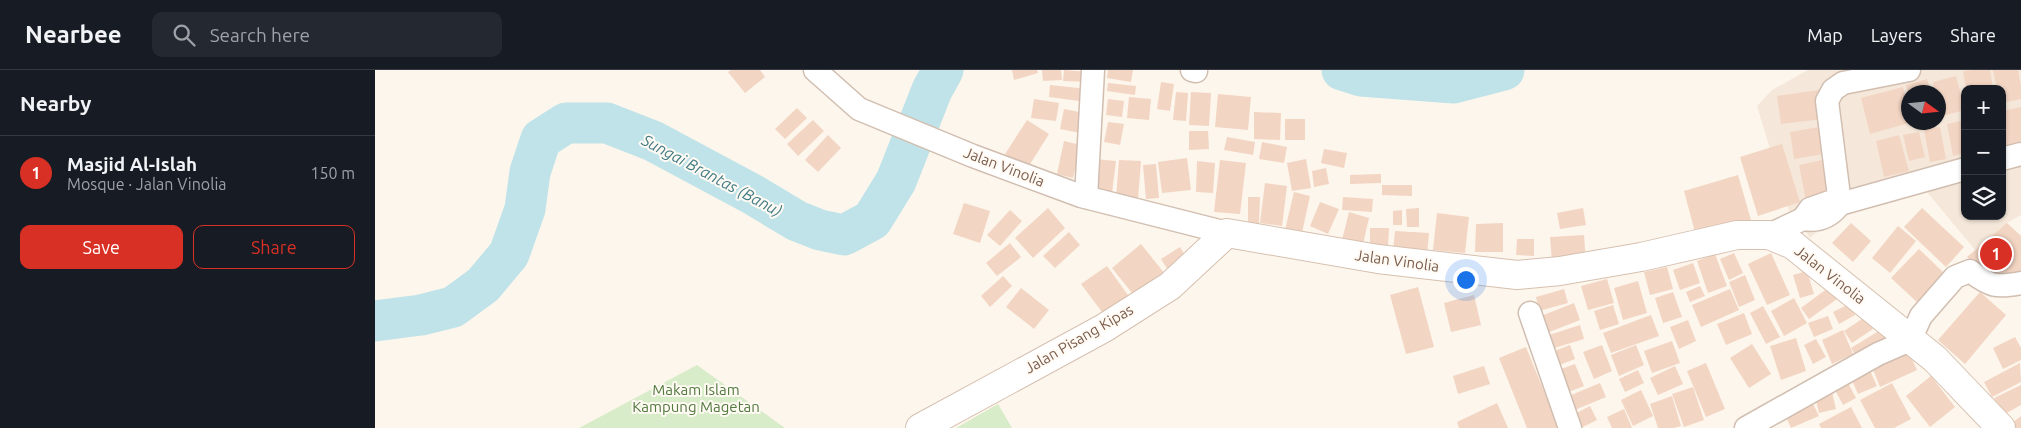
<!DOCTYPE html>
<html lang="en">
<head>
<meta charset="utf-8">
<style>
  :root { --surface:#171b24; --page:#242831; --text:#f1f3f6; --muted:#9ea1a6; --line:#363941; --accent:#d93025 }
  body { margin:0; font-family:Ubuntu,sans-serif; background:var(--page); color:var(--text) }
  .controls { position:absolute; right:15px; top:15px; display:grid; overflow:hidden; border-radius:10px; box-shadow:0 1px 4px #0004 }
  .controls button { width:45px; height:45px; display:grid; place-items:center; padding:0; border:0; border-bottom:1px solid var(--line); background:var(--surface); color:var(--text); font:25px sans-serif }
  .compass { position:absolute; left:1526px; top:15px; width:45px; height:45px; border-radius:50%; background:var(--surface); box-shadow:0 1px 4px #0004; rotate:105deg }
  .you { position:absolute; left:1090px; top:209px; width:18px; height:18px; margin:-12px; border:4px solid #fff; border-radius:50%; background:#1a73e8; box-shadow:0 0 0 8px #1a73e833 }
  .badge { display:grid; place-items:center; width:32px; height:32px; border-radius:50%; background:var(--accent); color:#fff; font-size:16px; font-weight:700 }
  .pin { position:absolute; translate:-50% -50%; border:2px solid #fff; box-shadow:0 1px 5px #0006 }
  .list { margin:0; padding:0; list-style:none }
  h2 { display:flex; justify-content:space-between; align-items:center; height:65px; margin:0; padding:0 20px; font-size:21px }
  h2 small { font-size:16px; font-weight:400; color:var(--muted) }
  .list li { display:grid; grid-template-columns:32px 1fr auto; gap:15px; align-items:center; box-sizing:border-box; height:75px; padding:0 20px; border-top:1px solid var(--line) }
  .list b { display:block; font-size:19px; white-space:nowrap }
  .list p { margin:0; font-size:16px; white-space:nowrap; color:var(--muted) }
  .list em { font-size:16px; font-style:normal; color:var(--muted) }
  .actions { display:flex; gap:10px; padding:15px 20px }
  .actions a { flex:1; padding:11px 0; border:1px solid var(--accent); border-radius:10px; text-align:center; font-size:18px; color:var(--accent) }
  .actions .main { background:var(--accent); color:#fff }
  .icon { flex:none; width:28px; height:28px; fill:none; stroke:currentColor; stroke-width:2; stroke-linecap:round; stroke-linejoin:round }
  .map { position:relative; flex:none; width:1646px; height:358px; overflow:hidden }
  header { display:flex; align-items:center; gap:30px; box-sizing:border-box; height:70px; padding:0 25px; background:var(--surface); border-bottom:1px solid var(--line) }
  header strong { font-size:24px }
  nav { display:flex; gap:28px; margin-inline-start:auto; font-size:18px }
  .search { width:350px; height:45px; background:var(--page); display:flex; align-items:center; gap:12px; box-sizing:border-box; padding:0 18px; border-radius:10px; color:var(--muted); font-size:19px }
  main { display:flex }
  aside { flex:1; background:var(--surface) }
  .map>svg:first-child { display:block }
</style>
</head>
<body>
<header>
<strong>Nearbee</strong>
<div class="search"><svg class="icon" aria-label="search" viewBox="0 0 24 24"><circle cx="10" cy="10" r="6"/><path d="M15 15l6 6"/></svg>Search here</div>
<nav><a>Map</a><a>Layers</a><a>Share</a></nav>
</header>
<main>
<aside>
<h2>Nearby<small></small></h2>
<ul class="list">
<li><span class="badge">1</span><div><b>Masjid Al-Islah</b><p>Mosque · Jalan Vinolia</p></div><em>150 m</em></li>
</ul>
<div class="actions"><a class="main">Save</a><a>Share</a></div>
</aside>
<div class="map">
<svg width="1646" height="358" viewBox="0 0 1646 358">
  <rect width="100%" height="100%" fill="#fdf6ec"/>
  <!-- residential -->
  <path fill="#f5e8da" fill-rule="evenodd" d="M1433,0H1646V145L1632,153L1600,180L1552,122L1465,144L1435,168L1414,141L1382,36L1397,20ZM1590,19H1627V146H1590ZM1534,22H1564V52H1534Z"/>
  <!-- green -->
  <g fill="#d8ecc9">
    <polygon points="322,295 410,358 204,358"/>
    <polygon points="623,334 637,358 581,358"/>
  </g>
  <g fill="none" stroke-linecap="round" stroke-linejoin="round">
    <!-- river -->
    <g stroke="#bfe3e8" stroke-width="41">
      <polyline points="967,0 986,6 1079,13 1129,0"/>
      <polyline points="0,251 46,245 78,237 108,215 134,184 150,139 155,102 166,69 191,53 232,53 278,71 377,124 422,151 445,160 469,165 497,150 521,111 557,20 568,0"/>
    </g>
  </g>
  <!-- building -->
  <g fill="#f3d5c3">
    <polygon points="356,0 385,0 390,7 370,23 353,2"/>
    <polygon points="637,0 662,0 663,3 639,10"/>
    <polygon points="667,0 686,0 687,10 668,11"/>
    <polygon points="689,0 715,2 715,12 688,11"/>
    <polygon points="733,0 758,0 756,12 732,8"/>
    <polygon points="1598,0 1615,0 1618,19 1591,19 1588,1"/>
    <polygon points="1618,0 1643,0 1646,16 1646,29 1627,33 1627,19 1622,19"/>
    <polygon points="1581,6 1590,40 1567,46 1564,34 1564,22 1560,22 1558,12"/>
    <polygon points="1552,9 1556,22 1533,22 1531,15"/>
    <polygon points="786,12 799,14 795,41 782,39"/>
    <polygon points="733,13 761,16 760,25 732,21"/>
    <polygon points="675,15 713,19 712,32 674,27"/>
    <polygon points="1528,17 1534,39 1534,53 1495,64 1486,28"/>
    <polygon points="1444,20 1448,49 1406,54 1402,26"/>
    <polygon points="801,22 813,23 811,51 798,50"/>
    <polygon points="816,22 836,23 834,56 814,55"/>
    <polygon points="843,24 876,27 873,60 840,57"/>
    <polygon points="754,27 776,29 774,50 752,48"/>
    <polygon points="659,29 684,33 681,51 656,48"/>
    <polygon points="733,29 749,31 747,47 731,45"/>
    <polygon points="1646,37 1646,78 1628,82 1627,41"/>
    <polygon points="422,38 432,48 410,69 400,59"/>
    <polygon points="689,39 714,44 710,64 685,59"/>
    <polygon points="879,42 906,43 905,70 879,69"/>
    <rect x="910" y="49" width="20" height="21"/>
    <polygon points="438,50 449,61 423,86 412,74"/>
    <polygon points="652,50 674,64 652,99 630,84"/>
    <polygon points="1590,50 1590,83 1578,86 1572,54"/>
    <polygon points="733,52 749,54 745,75 729,72"/>
    <polygon points="1444,57 1448,84 1419,89 1415,62"/>
    <polygon points="1565,57 1571,89 1555,92 1549,60"/>
    <polygon points="814,61 833,61 834,79 814,80"/>
    <polygon points="1544,62 1550,87 1534,91 1528,65"/>
    <polygon points="453,65 466,78 443,102 430,90"/>
    <polygon points="1524,65 1534,101 1509,107 1501,71"/>
    <polygon points="852,67 880,72 878,85 849,80"/>
    <polygon points="689,71 706,75 698,108 682,104"/>
    <polygon points="887,72 912,77 909,93 884,89"/>
    <polygon points="1407,74 1425,132 1383,146 1365,87"/>
    <polygon points="949,79 972,83 969,98 946,93"/>
    <polygon points="812,88 816,120 787,123 783,92"/>
    <polygon points="720,89 741,91 736,131 716,128"/>
    <polygon points="931,89 936,118 917,121 912,93"/>
    <polygon points="744,90 766,91 763,129 741,128"/>
    <polygon points="845,90 871,93 865,144 839,142"/>
    <polygon points="1447,90 1454,126 1431,131 1424,95"/>
    <polygon points="822,91 840,93 838,123 821,122"/>
    <polygon points="781,94 784,128 771,129 768,95"/>
    <polygon points="951,98 954,114 939,117 937,101"/>
    <polygon points="1006,104 1006,113 975,114 975,105"/>
    <polygon points="1363,105 1376,150 1321,166 1309,121"/>
    <polygon points="890,113 912,116 907,156 885,153"/>
    <polygon points="1007,115 1037,115 1037,126 1007,125"/>
    <polygon points="919,122 935,126 927,163 910,160"/>
    <polygon points="873,127 885,127 884,154 873,154"/>
    <polygon points="968,127 998,129 997,142 967,140"/>
    <polygon points="945,132 964,139 953,164 935,156"/>
    <polygon points="589,133 615,141 605,173 578,164"/>
    <polygon points="673,138 690,158 658,188 640,168"/>
    <polygon points="1044,138 1044,157 1032,157 1031,139"/>
    <polygon points="1208,138 1211,155 1185,159 1182,143"/>
    <polygon points="1547,138 1589,177 1571,197 1529,157"/>
    <polygon points="635,140 647,151 625,176 612,165"/>
    <polygon points="1027,140 1027,155 1018,155 1018,141"/>
    <polygon points="974,142 994,148 988,174 967,170"/>
    <polygon points="1062,143 1094,147 1090,183 1058,180"/>
    <polygon points="1128,153 1128,182 1100,182 1101,154"/>
    <polygon points="1476,153 1496,171 1478,192 1457,173"/>
    <polygon points="1632,153 1646,166 1646,206 1626,214 1592,187"/>
    <polygon points="1523,156 1541,171 1515,203 1497,188"/>
    <polygon points="995,158 1014,158 1013,177 995,177"/>
    <polygon points="1020,161 1054,163 1052,184 1018,182"/>
    <polygon points="694,162 705,175 680,198 668,186"/>
    <polygon points="1209,165 1211,191 1177,193 1175,167"/>
    <polygon points="1142,169 1159,169 1159,186 1141,185"/>
    <polygon points="635,173 646,187 622,206 611,193"/>
    <polygon points="766,174 790,204 761,228 737,198"/>
    <polygon points="805,177 815,193 796,205 786,189"/>
    <polygon points="1544,179 1570,204 1543,233 1516,208"/>
    <polygon points="1359,183 1368,203 1354,210 1345,189"/>
    <polygon points="1396,183 1415,225 1392,235 1373,194"/>
    <polygon points="1340,184 1352,216 1333,223 1322,191"/>
    <polygon points="1318,193 1325,213 1305,220 1298,200"/>
    <polygon points="732,196 755,228 730,246 706,214"/>
    <polygon points="1292,197 1298,219 1275,225 1269,202"/>
    <polygon points="1432,201 1439,224 1425,228 1418,205"/>
    <polygon points="1370,205 1380,230 1364,237 1354,212"/>
    <polygon points="628,206 637,216 615,237 606,226"/>
    <polygon points="1232,209 1239,233 1213,240 1206,216"/>
    <polygon points="1263,211 1272,243 1248,250 1239,218"/>
    <polygon points="1325,216 1330,226 1315,232 1311,222"/>
    <polygon points="1043,217 1059,277 1031,284 1015,225"/>
    <polygon points="646,218 674,240 659,259 631,237"/>
    <polygon points="1453,218 1462,229 1434,249 1426,238"/>
    <polygon points="1189,219 1193,233 1164,241 1161,227"/>
    <polygon points="1355,219 1364,240 1326,257 1317,235"/>
    <polygon points="1298,222 1307,247 1288,253 1280,228"/>
    <polygon points="1605,222 1631,245 1590,294 1563,270"/>
    <polygon points="1099,225 1106,255 1076,262 1069,233"/>
    <polygon points="1419,228 1432,253 1409,266 1396,241"/>
    <polygon points="1199,233 1205,250 1172,263 1166,246"/>
    <polygon points="1474,234 1480,245 1464,254 1458,242"/>
    <polygon points="1238,235 1244,254 1225,260 1219,241"/>
    <polygon points="1388,236 1405,267 1391,274 1375,243"/>
    <polygon points="1369,243 1377,264 1351,275 1342,254"/>
    <polygon points="1276,245 1284,266 1236,283 1228,263"/>
    <polygon points="1453,246 1458,259 1439,267 1433,253"/>
    <polygon points="1490,247 1498,259 1477,273 1469,261"/>
    <polygon points="1313,250 1321,271 1304,279 1295,257"/>
    <polygon points="1205,255 1209,269 1176,279 1171,266"/>
    <polygon points="1507,259 1516,274 1485,293 1476,278"/>
    <polygon points="1468,260 1478,284 1457,294 1447,270"/>
    <polygon points="1640,267 1646,278 1646,290 1628,299 1618,278"/>
    <polygon points="1421,268 1431,301 1406,310 1395,276"/>
    <polygon points="1441,269 1451,287 1438,294 1429,275"/>
    <polygon points="1297,271 1305,293 1277,303 1269,281"/>
    <polygon points="1377,274 1396,304 1374,318 1355,288"/>
    <polygon points="1195,275 1200,289 1182,296 1177,282"/>
    <polygon points="1227,275 1237,301 1219,309 1208,282"/>
    <polygon points="1261,275 1269,295 1244,306 1236,285"/>
    <polygon points="1151,277 1184,358 1152,358 1124,288"/>
    <polygon points="1533,281 1542,300 1505,317 1497,297"/>
    <polygon points="1331,293 1350,339 1331,347 1312,301"/>
    <polygon points="1645,293 1646,312 1617,327 1609,312"/>
    <polygon points="1200,294 1209,316 1191,323 1183,300"/>
    <polygon points="1109,296 1115,314 1083,324 1078,306"/>
    <polygon points="1300,296 1308,314 1283,325 1275,308"/>
    <polygon points="1494,298 1502,316 1483,324 1475,306"/>
    <polygon points="1263,300 1269,313 1250,322 1244,309"/>
    <polygon points="1556,306 1580,337 1555,357 1531,326"/>
    <polygon points="1471,309 1481,328 1468,335 1458,316"/>
    <polygon points="1225,313 1231,327 1195,342 1189,328"/>
    <polygon points="1517,313 1536,349 1519,358 1500,358 1485,330"/>
    <polygon points="1646,315 1646,335 1628,345 1619,328"/>
    <polygon points="1318,317 1329,350 1309,357 1297,324"/>
    <polygon points="1456,318 1461,339 1444,343 1439,322"/>
    <polygon points="1266,320 1278,346 1258,356 1246,330"/>
    <polygon points="1297,326 1306,356 1299,358 1283,358 1275,334"/>
    <polygon points="1436,330 1444,346 1416,358 1409,342"/>
    <polygon points="1122,333 1133,358 1084,358 1082,352"/>
    <polygon points="1215,336 1222,350 1206,358 1201,358 1196,346"/>
    <polygon points="1476,337 1487,358 1446,358 1444,354"/>
    <polygon points="1249,339 1257,358 1237,358 1232,347"/>
    <polygon points="1646,346 1646,358 1641,358 1637,353"/>
  </g>
  <g fill="none" stroke-linecap="round" stroke-linejoin="round">
    <defs>
      <g id="street">
        <polyline points="440,0 484,39 598,86 706,126 852,163"/>
        <polyline points="817,0 821,1"/>
        <polyline points="1627,89 1646,84"/>
        <polyline points="711,127 718,0"/>
        <path d="M1428,149C1444,152 1455,147 1465,134L1452,31L1458,20L1468,13L1534,0"/>
        <polyline points="1394,165 1428,149 1435,139 1455,132 1465,134 1590,99"/>
        <polyline points="1155,243 1195,358"/>
        <path d="M1371,358L1503,284L1535,270L1546,246L1580,207L1595,201C1615,216 1621,218 1646,213"/>
      </g>
      <polyline id="secondary" points="545,358 729,258 795,216 852,163 1003,189 1142,205 1185,201 1266,187 1362,165 1394,165 1418,175 1560,289 1626,358"/>
    </defs>
    <!-- street casing -->
    <use href="#street" stroke="#d1beb0" stroke-width="25"/>
    <!-- secondary casing -->
    <use href="#secondary" stroke="#d6c0b0" stroke-width="30"/>
    <!-- street -->
    <use href="#street" stroke="#fff" stroke-width="22"/>
    <!-- secondary -->
    <use href="#secondary" stroke="#fff" stroke-width="28"/>
  </g>
  <g text-anchor="middle" stroke-width="4" stroke-linejoin="round" paint-order="stroke">
    <!-- street labels -->
    <g font-size="15" fill="#7a5c4d" stroke="#fffaf3">
      <text transform="translate(629 97) rotate(21)" y="5">Jalan Vinolia</text>
      <text transform="translate(1022 191) rotate(8)" y="5">Jalan Vinolia</text>
      <text transform="translate(1455 205) rotate(38)" y="5">Jalan Vinolia</text>
      <text transform="translate(704 269) rotate(-30)" y="5">Jalan Pisang Kipas</text>
    </g>
    <!-- park labels -->
    <g font-size="15" fill="#537a41" stroke="#fffaf3">
      <text x="321" y="325">Makam Islam<tspan x="321" dy="17">Kampung Magetan</tspan></text>
    </g>
    <!-- water labels -->
    <g font-size="16" font-style="italic" fill="#437c86" stroke="#fffaf3">
      <text transform="translate(337 105) rotate(28)" y="6">Sungai Brantas (Banu)</text>
    </g>
  </g>
</svg>
<div class="controls">
<button>+</button>
<button>−</button>
<button><svg class="icon" aria-label="layers" viewBox="0 0 24 24"><path d="M12 4l9 5-9 5-9-5zM3 14l9 5 9-5"/></svg></button>
</div>
<svg class="compass" viewBox="-18 -18 36 36"><path d="M0-13l5 13h-10z" fill="#e53935"/><path d="M0 13l5-13h-10z" fill="#9ea1a6"/></svg>
<div class="you"></div>
<div class="pin badge" style="left:1621px;top:184px">1</div>
</div>
</main>
</body>
</html>
